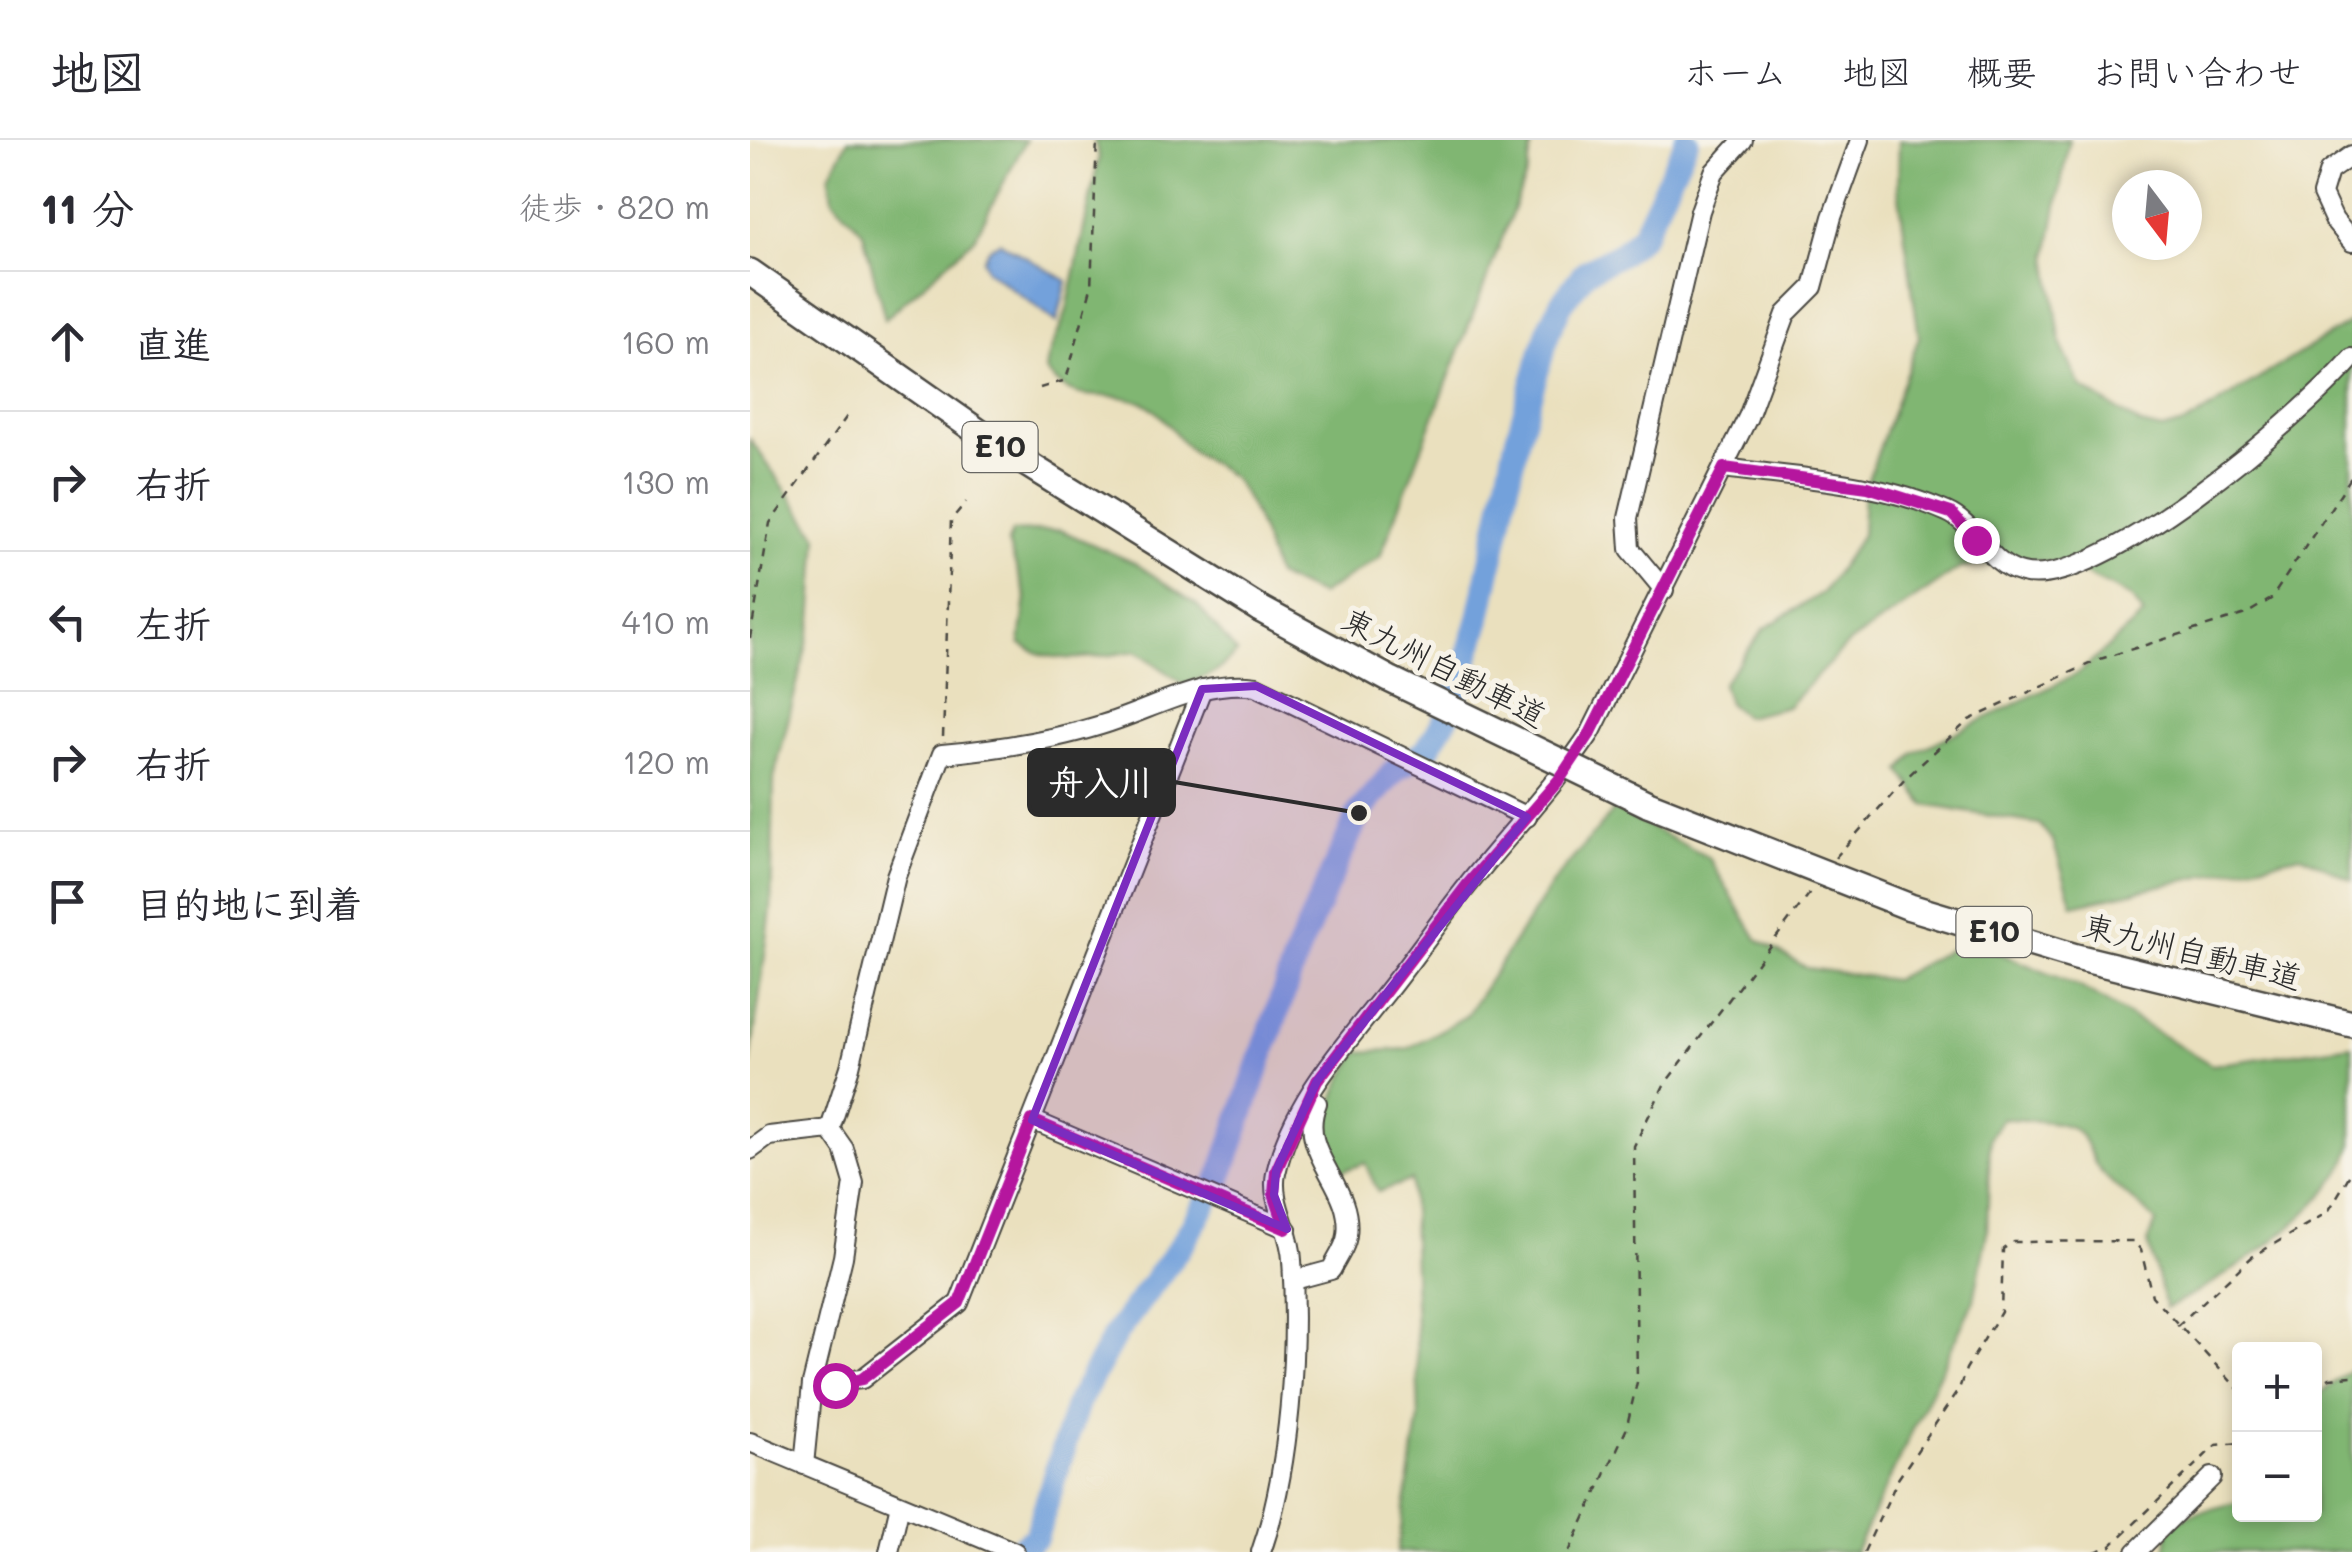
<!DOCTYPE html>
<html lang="ja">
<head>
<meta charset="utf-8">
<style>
  :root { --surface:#fff; --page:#f7f7f7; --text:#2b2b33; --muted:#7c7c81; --line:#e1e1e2 }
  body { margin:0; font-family:Mali,"Klee One",sans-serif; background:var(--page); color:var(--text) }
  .controls { position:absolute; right:30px; bottom:30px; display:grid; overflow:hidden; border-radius:10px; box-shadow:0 5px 15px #0003 }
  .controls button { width:90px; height:90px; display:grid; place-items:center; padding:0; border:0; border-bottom:2px solid var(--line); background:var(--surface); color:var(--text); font:50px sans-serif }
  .compass { position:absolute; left:1362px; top:30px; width:90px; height:90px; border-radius:50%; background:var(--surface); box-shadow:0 5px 15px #0003; rotate:164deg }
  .stop { position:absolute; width:30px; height:30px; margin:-22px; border:8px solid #b5179e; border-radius:50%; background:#fff }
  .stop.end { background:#b5179e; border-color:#fff; box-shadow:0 2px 10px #0008 }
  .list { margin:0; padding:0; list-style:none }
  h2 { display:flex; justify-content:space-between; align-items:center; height:130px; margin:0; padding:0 40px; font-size:42px }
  h2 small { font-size:32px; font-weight:400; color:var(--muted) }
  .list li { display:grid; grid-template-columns:65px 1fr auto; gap:30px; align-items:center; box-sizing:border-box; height:140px; padding:0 40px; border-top:2px solid var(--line) }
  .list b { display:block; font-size:38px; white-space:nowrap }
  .list em { font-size:32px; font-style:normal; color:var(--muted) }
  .icon { flex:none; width:55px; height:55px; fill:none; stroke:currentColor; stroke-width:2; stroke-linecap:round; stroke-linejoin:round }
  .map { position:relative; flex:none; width:1602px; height:1412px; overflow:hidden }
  header { display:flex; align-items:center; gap:60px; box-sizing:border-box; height:140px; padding:0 50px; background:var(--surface); border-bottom:2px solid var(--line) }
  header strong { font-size:48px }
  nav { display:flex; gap:55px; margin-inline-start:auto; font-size:35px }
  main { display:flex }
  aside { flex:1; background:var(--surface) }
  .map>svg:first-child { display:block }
</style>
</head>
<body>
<header>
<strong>地図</strong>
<nav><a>ホーム</a><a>地図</a><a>概要</a><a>お問い合わせ</a></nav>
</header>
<main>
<aside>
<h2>11 分<small>徒歩 · 820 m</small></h2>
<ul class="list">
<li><svg class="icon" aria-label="ahead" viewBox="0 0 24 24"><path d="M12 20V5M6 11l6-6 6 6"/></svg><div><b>直進</b></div><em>160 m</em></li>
<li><svg class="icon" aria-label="right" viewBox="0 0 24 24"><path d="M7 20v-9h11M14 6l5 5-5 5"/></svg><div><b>右折</b></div><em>130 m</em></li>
<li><svg class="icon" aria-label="left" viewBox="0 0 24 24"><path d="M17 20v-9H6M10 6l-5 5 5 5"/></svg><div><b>左折</b></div><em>410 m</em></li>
<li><svg class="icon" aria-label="right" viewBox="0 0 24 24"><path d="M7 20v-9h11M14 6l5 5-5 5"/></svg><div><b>右折</b></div><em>120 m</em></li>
<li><svg class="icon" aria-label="arrive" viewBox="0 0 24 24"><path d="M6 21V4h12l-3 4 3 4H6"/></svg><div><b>目的地に到着</b></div></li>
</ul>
</aside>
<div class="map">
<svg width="1602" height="1412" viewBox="0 0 1602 1412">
  <rect width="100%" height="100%" fill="#f7f3e8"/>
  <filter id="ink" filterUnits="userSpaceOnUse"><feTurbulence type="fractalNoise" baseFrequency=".01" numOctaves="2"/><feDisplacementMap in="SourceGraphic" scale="20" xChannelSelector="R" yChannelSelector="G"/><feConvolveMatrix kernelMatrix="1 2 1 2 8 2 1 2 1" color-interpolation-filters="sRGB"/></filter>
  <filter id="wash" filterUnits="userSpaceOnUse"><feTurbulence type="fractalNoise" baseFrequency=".0048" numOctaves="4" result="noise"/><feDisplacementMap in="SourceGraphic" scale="40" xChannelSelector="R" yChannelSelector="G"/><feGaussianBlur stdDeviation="2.25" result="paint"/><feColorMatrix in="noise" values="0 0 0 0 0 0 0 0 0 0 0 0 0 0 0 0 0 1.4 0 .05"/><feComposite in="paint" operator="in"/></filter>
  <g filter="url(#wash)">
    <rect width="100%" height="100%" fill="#eae0be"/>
    <!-- forest -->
    <g fill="#80b672" stroke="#56704e" stroke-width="2.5">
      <polygon points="98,0 276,0 224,99 135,179 113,92 83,59 80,35"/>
      <path d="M344,0H782L778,31L630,417L570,455L526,436C515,405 505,363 482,338C469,325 450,320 437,307C425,294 410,270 394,263C355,247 327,270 296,231C298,207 311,192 317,169L349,17Z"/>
      <polygon points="1149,0 1319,0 1298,116 1311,205 1331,247 1391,285 1412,290 1437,283 1602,181 1602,740 1551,715 1323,765 1303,701 1289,684 1175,665 1151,631 1164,613 1329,533 1394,475 1381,457 1318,426 1276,419 1210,428 1099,503 1037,567 995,577 978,563 972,544 1014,489 1073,452 1112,395 1114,351 1169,197 1148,48"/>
      <polygon points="0,299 68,396 62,483 24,638 21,770 0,925"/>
      <path d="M310,390L385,423L447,465L487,513L466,532L435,545L387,511C350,516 302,528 270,503L276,457L258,403L262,392Z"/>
      <path d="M865,669L959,718L1007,799L1057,828L1143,840L1217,800L1329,846L1462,925L1602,905C1602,936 1602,975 1602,1005C1589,1065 1469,1144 1416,1168L1398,1103L1406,1082C1388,1061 1364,1049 1348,1028C1338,1015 1338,997 1322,988C1305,979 1271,981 1252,978L1240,997L1237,1092L1224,1160L1105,1412H647L669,1278L661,1040L628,1052L615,1023L587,1033C572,981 579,957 609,912L657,909L716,876L803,742Z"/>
      <polygon points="1602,1229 1602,1412 1415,1412 1420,1384 1441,1374 1489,1362 1490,1374 1564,1374 1565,1257"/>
    </g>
    <!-- water -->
    <polygon fill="#73a1db" stroke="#4f6683" stroke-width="2.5" points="250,102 317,141 307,182 237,130 233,120 238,109"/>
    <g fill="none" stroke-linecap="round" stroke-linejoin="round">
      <!-- river -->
      <polyline stroke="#73a1db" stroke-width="25" points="265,1412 286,1397 327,1264 366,1193 432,1104 470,1038 549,808 609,673 646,629 676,611 701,570 729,480 767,299 798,192 811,164 835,132 873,112 893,94 937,0"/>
    </g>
  </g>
  <g filter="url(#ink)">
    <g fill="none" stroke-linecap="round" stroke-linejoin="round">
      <defs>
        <g id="minor">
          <polyline points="1602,15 1579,31 1572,54 1584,80 1602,102"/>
          <path d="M974,328C1047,338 1128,341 1197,372C1227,385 1237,424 1272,433C1346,453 1555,274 1602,218"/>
          <polyline points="914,450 880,409 878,378 950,71 964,32 993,0"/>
          <polyline points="282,980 537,1089"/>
          <path d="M80,989L100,927L146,736L192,614C245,609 300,601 351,585C402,570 452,538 506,546L777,677"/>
          <polyline points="0,1010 19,996 80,989"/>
          <path d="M544,1140L581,1130C586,1120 596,1107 597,1095C604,1044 546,1014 567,963"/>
          <polyline points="62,1244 112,1239 209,1163 452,549"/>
          <polyline points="0,1302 265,1412"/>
          <polyline points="54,1325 62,1244 93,1117 104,1043 94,1009 80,989"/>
          <polyline points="139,1412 150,1365"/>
          <path d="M511,1412C540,1330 548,1207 542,1120C541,1090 520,1063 526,1033C541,964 593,907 636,853C664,818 690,780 718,745C760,693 804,647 841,592L998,277L1036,174L1063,147L1082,77L1110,0"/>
          <polyline points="1386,1412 1462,1337"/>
        </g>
        <g id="highway">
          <polyline points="0,132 250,307 510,469"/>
          <polyline points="898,664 1160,767 1326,817 1602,884"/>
        </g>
      </defs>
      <!-- minor casing -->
      <use href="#minor" stroke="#484641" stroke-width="22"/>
      <!-- highway casing -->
      <use href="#highway" stroke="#484641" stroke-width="30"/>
      <!-- path -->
      <g stroke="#484641" stroke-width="2.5" stroke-dasharray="8 8" stroke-linecap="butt">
        <polyline points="290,248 316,240 341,148 347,0"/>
        <polyline points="0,498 20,383 100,272"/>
        <polyline points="193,597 201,380 216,362"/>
        <polyline points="1085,718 1156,638 1219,580 1350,519 1496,474 1521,459 1602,336"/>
        <polyline points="1427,1186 1502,1117 1578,1072 1602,1031"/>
        <polyline points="1564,1247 1580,1238 1602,1236"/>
        <polyline points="819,1412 876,1290 887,1242 884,1006 914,945 1063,749"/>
        <polyline points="1114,1412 1148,1339 1209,1249 1216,1229 1251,1172 1253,1109 1264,1102 1383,1101 1391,1110 1402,1156 1490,1251"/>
        <polyline points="1345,1412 1361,1406 1466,1305 1490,1303"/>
      </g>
      <!-- minor -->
      <use href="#minor" stroke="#fff" stroke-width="18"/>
      <!-- highway -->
      <use href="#highway" stroke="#fff" stroke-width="25"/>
      <defs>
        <polyline id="highway-bridge" points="510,469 639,539 898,664"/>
      </defs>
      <!-- highway-bridge casing -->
      <use href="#highway-bridge" stroke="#484641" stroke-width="30" stroke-linecap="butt"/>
      <!-- highway-bridge -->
      <use href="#highway-bridge" stroke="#fff" stroke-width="25"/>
    </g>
  </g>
  <g fill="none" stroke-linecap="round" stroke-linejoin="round" filter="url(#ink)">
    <!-- route -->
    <polyline stroke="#b5179e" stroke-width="12" points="85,1245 112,1239 209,1163 282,980 536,1089 524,1054 526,1031 567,941 718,744 809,640 841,592 974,328 1118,347 1201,373 1226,400"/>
  </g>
  <!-- marked area -->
  <path fill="#7b2cbf" fill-opacity="0.2" stroke="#7b2cbf" stroke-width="8" stroke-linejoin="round" d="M506,546L777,677L567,941L526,1031L524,1055L537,1089L282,980L452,549Z"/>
  <g text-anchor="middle" stroke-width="10" stroke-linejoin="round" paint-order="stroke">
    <!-- shield labels -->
    <g fill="#f7f3e8" stroke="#686764" stroke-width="2.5">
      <rect x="212.5" y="282" width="75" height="50" rx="8"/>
      <rect x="1206.5" y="767" width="75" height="50" rx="8"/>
    </g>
    <g font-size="30" font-weight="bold" fill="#2b2b2b">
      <text x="250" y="317">E10</text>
      <text x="1244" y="802">E10</text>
    </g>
    <!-- street labels -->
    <g font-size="32" fill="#2b2b2b" stroke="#f7f3e8">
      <text transform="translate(694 528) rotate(27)" y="11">東九州自動車道</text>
      <text transform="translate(1442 812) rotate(14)" y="11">東九州自動車道</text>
    </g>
  </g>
  <!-- callouts -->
  <path fill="none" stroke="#2b2b2b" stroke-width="4" d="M609 673L424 642"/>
  <circle fill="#2b2b2b" stroke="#f7f3e8" stroke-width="4" cx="609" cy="673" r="10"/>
  <rect fill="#2b2b2b" stroke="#2b2b2b" stroke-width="4" x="279" y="610" width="145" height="65" rx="10"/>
  <g font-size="35" text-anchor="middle" font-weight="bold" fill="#fff">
    <text x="351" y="655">舟入川</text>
  </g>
</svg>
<div class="controls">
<button>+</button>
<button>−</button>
</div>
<svg class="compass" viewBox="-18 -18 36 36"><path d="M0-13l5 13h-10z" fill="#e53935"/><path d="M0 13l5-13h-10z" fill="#7c7c81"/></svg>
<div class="stop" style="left:85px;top:1245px"></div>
<div class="stop end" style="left:1226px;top:400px"></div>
</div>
</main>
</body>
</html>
